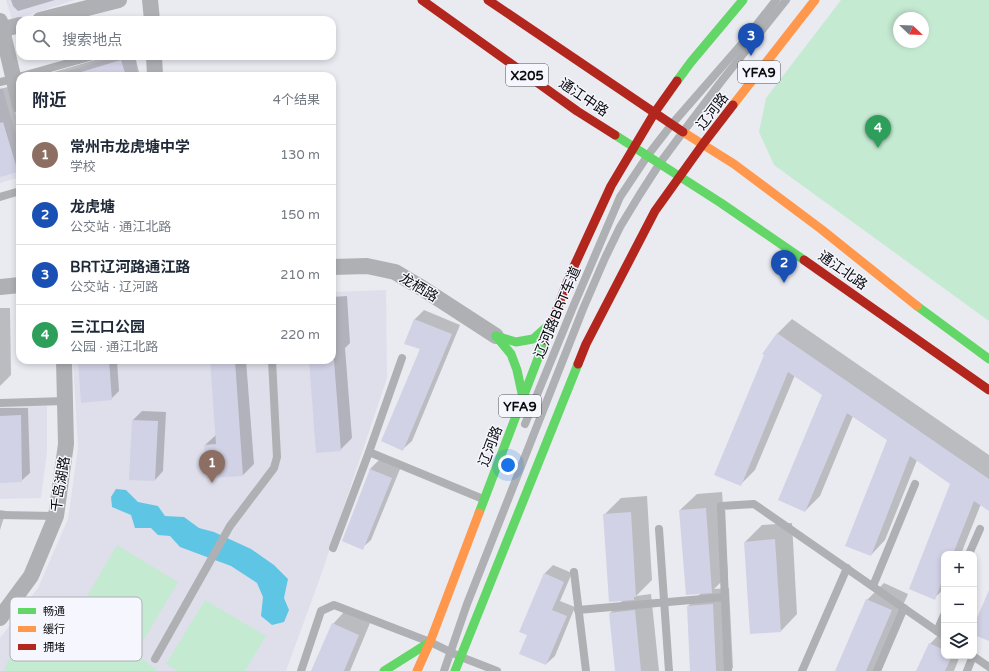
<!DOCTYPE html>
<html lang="zh">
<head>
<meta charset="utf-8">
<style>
  :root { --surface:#fff; --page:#f2f2f3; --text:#1f2937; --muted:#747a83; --line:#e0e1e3; --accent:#59595d }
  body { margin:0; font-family:"Varela Round","Noto Sans SC",sans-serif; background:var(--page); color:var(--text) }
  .controls { position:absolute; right:12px; bottom:12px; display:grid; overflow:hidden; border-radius:8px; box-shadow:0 2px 6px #0003 }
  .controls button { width:36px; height:36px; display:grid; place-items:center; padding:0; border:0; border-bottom:1px solid var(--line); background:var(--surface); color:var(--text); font:20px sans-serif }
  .compass { position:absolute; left:893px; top:12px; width:36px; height:36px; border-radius:50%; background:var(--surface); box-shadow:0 2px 6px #0003; rotate:113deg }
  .you { position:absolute; left:508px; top:465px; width:14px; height:14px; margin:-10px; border:3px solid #fff; border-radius:50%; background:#1a73e8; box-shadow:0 0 0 6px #1a73e833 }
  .badge { display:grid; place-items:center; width:26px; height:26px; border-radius:50%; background:var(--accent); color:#fff; font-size:13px; font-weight:700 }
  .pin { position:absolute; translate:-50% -33px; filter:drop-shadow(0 1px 2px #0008) }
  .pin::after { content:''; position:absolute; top:21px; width:14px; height:12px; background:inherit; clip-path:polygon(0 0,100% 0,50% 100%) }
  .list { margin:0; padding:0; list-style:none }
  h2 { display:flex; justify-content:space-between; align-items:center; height:52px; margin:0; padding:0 16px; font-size:17px }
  h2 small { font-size:13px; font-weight:400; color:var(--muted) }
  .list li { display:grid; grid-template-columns:26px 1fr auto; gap:12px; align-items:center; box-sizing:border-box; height:60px; padding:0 16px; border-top:1px solid var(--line) }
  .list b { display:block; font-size:15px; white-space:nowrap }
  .list p { margin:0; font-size:13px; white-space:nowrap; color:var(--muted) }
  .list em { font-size:13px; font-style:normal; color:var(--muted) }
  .icon { flex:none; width:22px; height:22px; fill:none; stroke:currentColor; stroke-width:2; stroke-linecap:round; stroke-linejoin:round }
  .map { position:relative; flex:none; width:989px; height:671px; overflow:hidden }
  .search { position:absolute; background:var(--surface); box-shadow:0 2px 6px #0003; left:16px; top:16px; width:320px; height:44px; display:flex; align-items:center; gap:10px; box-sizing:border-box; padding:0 14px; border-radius:12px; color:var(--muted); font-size:15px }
  .panel { position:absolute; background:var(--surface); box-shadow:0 2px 6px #0003; left:16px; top:72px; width:320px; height:292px; border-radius:12px }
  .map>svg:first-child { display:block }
</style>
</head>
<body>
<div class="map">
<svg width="989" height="671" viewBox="0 0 989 671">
  <rect width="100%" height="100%" fill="#eaebf0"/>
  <!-- built -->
  <g fill="#dedfea">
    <polygon points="6,0 75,0 12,20"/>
    <polygon points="119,56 135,56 138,76 51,76"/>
    <polygon points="2,87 20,149 20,177 0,183 0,88"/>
    <polygon points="386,290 387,378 321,575 286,671 0,671 0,638 38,588 68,519 78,448 73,360 332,360 332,292"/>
    <polygon points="47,406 47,452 41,498 0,499 0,407"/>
  </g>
  <!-- green -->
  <g fill="#c5ead2" fill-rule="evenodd">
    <path d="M841,0H989V321L774,165L759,132L766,98ZM899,18H923V42H899Z"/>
    <polygon points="117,545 178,582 140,646 79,610"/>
    <polygon points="205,600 266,636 245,671 178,671 166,664"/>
    <path d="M69,623L90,626L114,636L158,671H4C10,651 28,635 47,628C54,625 62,624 69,623Z"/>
  </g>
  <!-- water -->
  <polygon fill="#5ec6e4" points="116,489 126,490 138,502 158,506 165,516 184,517 199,528 214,532 251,549 274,565 288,579 284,598 289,610 284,622 272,625 261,616 263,597 257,583 231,566 180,547 170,536 158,535 151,528 135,528 131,515 112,507 111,497"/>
  <!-- shadow -->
  <g fill="#0003">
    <polygon points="11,0 55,0 18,11 13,6"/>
    <polygon points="109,56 135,56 140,76 50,76 54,72"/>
    <polygon points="8,87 20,129 20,168 17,171 0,176 0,89"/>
    <polygon points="347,296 350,343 345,348 352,438 340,450 310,360 332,360 332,297"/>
    <polygon points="0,308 10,308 11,375 0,386"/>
    <polygon points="424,310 460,325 412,441 403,449 421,349 405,343 415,319"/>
    <polygon points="792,319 989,455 989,510 981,504 961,554 944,554 944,589 934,598 952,484 917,460 885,540 871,555 888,440 853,416 820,496 805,511 823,395 795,375 755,470 740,485 765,355 764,354 778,333"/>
    <polygon points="79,360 117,360 119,391 111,399"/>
    <polygon points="211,360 246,360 254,464 243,475 205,445 217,434"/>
    <polygon points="0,408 28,408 30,473 21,481 0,482"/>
    <polygon points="142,411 166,412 163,471 155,480 133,420"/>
    <polygon points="379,460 400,469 371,540 362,548 370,469"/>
    <polygon points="722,492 728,575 714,589 729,588 733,668 730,671 691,671 688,606 701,593 680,510 697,494"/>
    <polygon points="647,496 652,580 636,596 651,594 659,671 616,671 610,613 624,599 604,515 621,498"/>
    <polygon points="0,510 6,511 0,530"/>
    <polygon points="792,523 797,614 781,631 745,542 762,525"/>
    <polygon points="553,565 572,573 560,601 575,607 555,656 546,664 529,635 544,574"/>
    <polygon points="884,583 908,594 874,671 836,671 867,600"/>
    <polygon points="344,612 370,623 350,671 313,671 333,624"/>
    <polygon points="944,629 944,656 960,656 954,671 918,671 930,644"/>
  </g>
  <!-- building -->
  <g fill="#d1d2e5">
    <polygon points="121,60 126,76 79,76 78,73"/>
    <polygon points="3,122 18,172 0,177 0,123"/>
    <polygon points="414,319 452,334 403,451 381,441 420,349 404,344"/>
    <polygon points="777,333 989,479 989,511 974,501 953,554 944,554 944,576 935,600 909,589 950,484 910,456 871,556 845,546 887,440 847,413 805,512 778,500 822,395 788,372 741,486 714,475 764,355 762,354"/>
    <polygon points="78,360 109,360 112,400 81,403"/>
    <polygon points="210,360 235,360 243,476 207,478 204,445 216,444"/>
    <polygon points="309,360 334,360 341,451 316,453"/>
    <polygon points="21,415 22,482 0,483 0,416"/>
    <polygon points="132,420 158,421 155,481 129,480"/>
    <polygon points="370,469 392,478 363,550 342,541"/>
    <polygon points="706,508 712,593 686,595 679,510"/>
    <polygon points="631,512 636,597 634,597 634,600 609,602 603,514"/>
    <polygon points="775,539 781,632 750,634 744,542"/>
    <polygon points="544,573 564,582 552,610 567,616 546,665 519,654 527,635 519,632"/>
    <polygon points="989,590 989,641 974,635 974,625"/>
    <polygon points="866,599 892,610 866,671 835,671"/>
    <polygon points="713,604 716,671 690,671 687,606"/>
    <polygon points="635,610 641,671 615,671 609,613"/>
    <polygon points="332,623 359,635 344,671 311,671"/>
    <polygon points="929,643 944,650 944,656 952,656 945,671 916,671"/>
  </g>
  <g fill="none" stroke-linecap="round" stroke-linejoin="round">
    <!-- lane -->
    <g stroke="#aeb0b3" stroke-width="8">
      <polyline points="22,76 93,56"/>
      <polyline points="0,82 17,78"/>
      <polyline points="0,197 20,191"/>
      <polyline points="0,403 65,401"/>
      <polyline points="525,424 573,307 620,197 648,155 672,124 740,46 776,0"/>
      <polyline points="369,452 483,499"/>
      <polyline points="0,515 56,516"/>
      <polyline points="659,529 669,671"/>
      <polyline points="333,548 369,452 402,358"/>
      <polyline points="969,554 980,529"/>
      <polyline points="574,572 586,671"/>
      <polyline points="873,586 915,484"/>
      <polyline points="578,610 725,597"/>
      <polyline points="937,631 944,615"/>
      <polyline points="973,656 989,667"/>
      <polyline points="155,659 230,526 274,468 277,457 272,360"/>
      <polyline points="301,671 321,611 334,605 430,642 461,657 497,671"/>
      <polyline points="444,671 467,604 583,309 605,258 620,227 640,194 660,163 683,132 720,83 786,0"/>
      <polyline points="728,671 721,506 754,504 944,636"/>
      <polyline points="802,671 847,568"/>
      <polyline points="877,671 904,608"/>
      <polyline points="967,671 973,656"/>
    </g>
    <!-- street -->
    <g stroke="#aeb0b3" stroke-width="16">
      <polyline points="150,0 152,20"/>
      <polyline points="40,20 119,0"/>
      <polyline points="0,21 20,106"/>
      <polyline points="0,30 20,25"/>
      <polyline points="154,56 155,76"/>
      <polyline points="332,267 367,266 395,272 422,288 496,336"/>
      <polyline points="0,287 20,285"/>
      <polyline points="0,618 31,576 56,516 66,444 64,360"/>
    </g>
    <!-- fast -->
    <g stroke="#63d668" stroke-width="9">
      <polyline points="677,81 691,62 743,0"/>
      <polyline points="615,135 721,203 804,260"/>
      <polyline points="917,306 989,359"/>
      <polyline points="496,336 511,354 517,370 523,398"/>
      <polyline points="496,336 516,342 533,339 552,322"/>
      <polyline points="479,513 545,340"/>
      <polyline points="384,671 430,642"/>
      <polyline points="455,671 578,364"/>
    </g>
    <!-- slow -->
    <g stroke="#ff974d" stroke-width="9">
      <polyline points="733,105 815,0"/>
      <polyline points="683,132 734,164 821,229 917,306"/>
      <polyline points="417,671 430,642 479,513"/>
    </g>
    <!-- jam -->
    <g stroke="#b3261e" stroke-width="9">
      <polyline points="422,0 577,111 615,135"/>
      <polyline points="488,0 683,132"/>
      <polyline points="804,260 989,390"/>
      <polyline points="545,340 570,275 611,186 655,112 677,81"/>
      <polyline points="578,364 586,344 655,211 703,144 733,105"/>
    </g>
  </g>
  <g text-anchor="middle" stroke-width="3" stroke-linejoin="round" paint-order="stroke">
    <!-- shield labels -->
    <g fill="#f5f6fe" stroke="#515256" stroke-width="1">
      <rect x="738" y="61" width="42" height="22" rx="3"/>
      <rect x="506" y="64" width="42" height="22" rx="3"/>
      <rect x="499" y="395" width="42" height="22" rx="3"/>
    </g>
    <g font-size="13" font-weight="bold" fill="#0b0b0e">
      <text x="759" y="77">YFA9</text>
      <text x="527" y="80">X205</text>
      <text x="520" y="411">YFA9</text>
    </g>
    <!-- street labels -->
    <g font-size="14" fill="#0b0b0e" stroke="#f5f6fe">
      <text transform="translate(584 97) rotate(34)" y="5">通江中路</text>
      <text transform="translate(712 111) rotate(-52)" y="5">辽河路</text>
      <text transform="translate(843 270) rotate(35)" y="5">通江北路</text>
      <text transform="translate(419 287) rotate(31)" y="5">龙栖路</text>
      <text transform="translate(557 312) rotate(-67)" y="5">辽河路BRT车道</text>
      <text transform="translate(490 446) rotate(-69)" y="5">辽河路</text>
      <text transform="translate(60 484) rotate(-81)" y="5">千岛湖路</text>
    </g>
  </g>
  <!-- legend -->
  <rect x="10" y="597" width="132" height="64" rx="6" fill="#f5f6fe" stroke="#afb0b6" stroke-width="1"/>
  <rect x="18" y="608" width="18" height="6" fill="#63d668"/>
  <rect x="18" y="626" width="18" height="6" fill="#ff974d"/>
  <rect x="18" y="644" width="18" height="6" fill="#b3261e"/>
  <g font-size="11" fill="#0b0b0e">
    <text x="43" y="615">畅通</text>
    <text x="43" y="633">缓行</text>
    <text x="43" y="651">拥堵</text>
  </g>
</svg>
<div class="controls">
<button>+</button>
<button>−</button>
<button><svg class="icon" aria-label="layers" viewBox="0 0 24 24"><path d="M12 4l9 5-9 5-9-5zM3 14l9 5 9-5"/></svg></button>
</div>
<svg class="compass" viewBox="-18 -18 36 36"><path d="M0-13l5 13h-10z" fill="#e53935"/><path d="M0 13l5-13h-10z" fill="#747a83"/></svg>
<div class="you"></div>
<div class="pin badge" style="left:212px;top:483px;background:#8d6e63">1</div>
<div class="pin badge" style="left:784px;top:283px;background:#1a4fb4">2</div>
<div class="pin badge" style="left:751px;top:56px;background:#1a4fb4">3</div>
<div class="pin badge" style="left:878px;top:148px;background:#2e9e5b">4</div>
<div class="search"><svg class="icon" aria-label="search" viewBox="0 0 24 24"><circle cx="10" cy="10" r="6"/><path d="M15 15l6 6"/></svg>搜索地点</div>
<section class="panel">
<h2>附近<small>4个结果</small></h2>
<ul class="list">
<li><span class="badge" style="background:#8d6e63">1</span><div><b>常州市龙虎塘中学</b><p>学校</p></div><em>130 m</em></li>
<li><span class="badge" style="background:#1a4fb4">2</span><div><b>龙虎塘</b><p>公交站 · 通江北路</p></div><em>150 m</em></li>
<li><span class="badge" style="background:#1a4fb4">3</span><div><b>BRT辽河路通江路</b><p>公交站 · 辽河路</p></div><em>210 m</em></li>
<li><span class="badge" style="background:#2e9e5b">4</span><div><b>三江口公园</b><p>公园 · 通江北路</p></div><em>220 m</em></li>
</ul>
</section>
</div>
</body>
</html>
